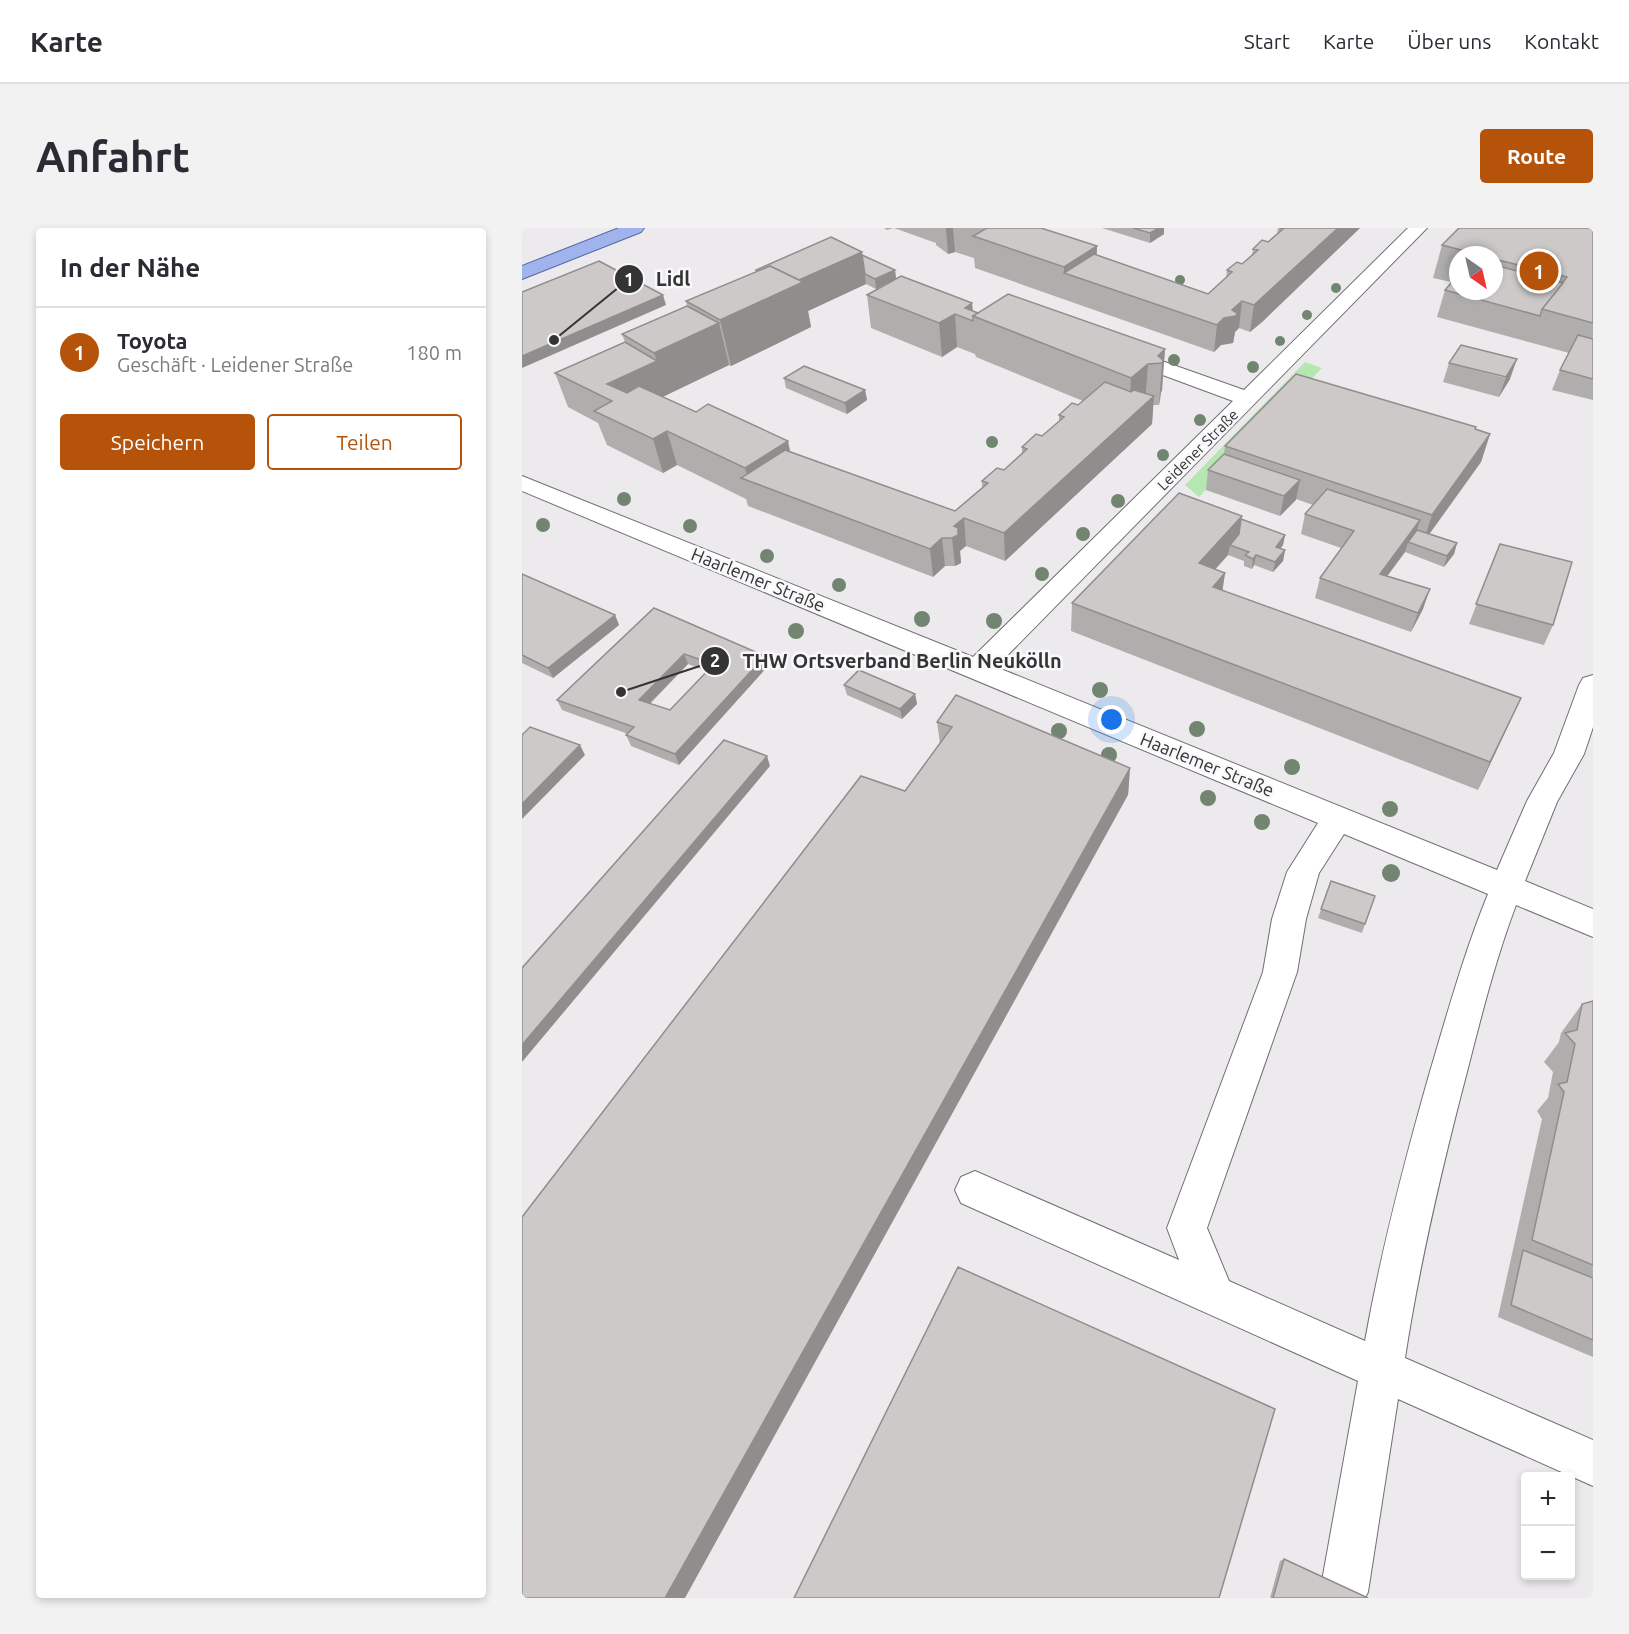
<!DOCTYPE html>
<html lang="de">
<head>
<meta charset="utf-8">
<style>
  :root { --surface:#fff; --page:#f2f2f3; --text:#2b2b33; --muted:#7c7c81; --line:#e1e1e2; --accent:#b45309 }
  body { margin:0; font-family:Ubuntu,sans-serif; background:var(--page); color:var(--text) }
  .controls { position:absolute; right:18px; bottom:18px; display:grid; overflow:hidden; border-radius:6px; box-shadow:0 3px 9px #0003 }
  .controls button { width:54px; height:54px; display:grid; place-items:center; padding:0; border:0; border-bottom:2px solid var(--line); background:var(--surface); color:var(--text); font:30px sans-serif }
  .compass { position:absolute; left:927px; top:18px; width:54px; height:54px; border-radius:50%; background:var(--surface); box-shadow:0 3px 9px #0003; rotate:146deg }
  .you { position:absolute; left:590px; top:492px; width:21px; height:21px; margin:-15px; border:4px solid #fff; border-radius:50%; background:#1a73e8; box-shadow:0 0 0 9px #1a73e833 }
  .badge { display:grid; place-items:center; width:39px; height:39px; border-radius:50%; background:var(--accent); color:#fff; font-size:20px; font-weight:700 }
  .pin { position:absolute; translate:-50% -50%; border:3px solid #fff; box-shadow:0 2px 6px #0006 }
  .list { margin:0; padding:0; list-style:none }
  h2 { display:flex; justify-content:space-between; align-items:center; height:78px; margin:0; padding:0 24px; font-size:26px }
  h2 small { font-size:20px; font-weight:400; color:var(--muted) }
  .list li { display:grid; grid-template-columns:39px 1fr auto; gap:18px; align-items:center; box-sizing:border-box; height:90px; padding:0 24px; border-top:2px solid var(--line) }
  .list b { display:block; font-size:22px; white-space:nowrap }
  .list p { margin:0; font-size:20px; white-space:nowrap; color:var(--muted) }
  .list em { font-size:20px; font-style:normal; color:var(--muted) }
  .actions { display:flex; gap:12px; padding:18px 24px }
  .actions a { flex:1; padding:14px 0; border:2px solid var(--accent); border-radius:6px; text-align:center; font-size:21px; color:var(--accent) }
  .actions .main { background:var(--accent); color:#fff }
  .map { position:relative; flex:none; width:1071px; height:1370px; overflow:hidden; border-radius:6px }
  header { display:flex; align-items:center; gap:36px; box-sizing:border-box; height:84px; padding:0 30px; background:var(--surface); border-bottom:2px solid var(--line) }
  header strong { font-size:28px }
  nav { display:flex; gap:33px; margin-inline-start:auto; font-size:21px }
  .intro { display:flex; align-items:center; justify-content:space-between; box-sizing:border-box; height:144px; padding:0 36px }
  h1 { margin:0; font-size:42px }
  .button { padding:15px 27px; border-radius:6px; background:var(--accent); color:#fff; font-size:21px; font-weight:700 }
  main { display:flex; gap:36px; padding:0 36px }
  aside { flex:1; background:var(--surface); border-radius:6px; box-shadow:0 3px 9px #0003 }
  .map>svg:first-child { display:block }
</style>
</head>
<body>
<header>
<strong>Karte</strong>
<nav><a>Start</a><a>Karte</a><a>Über uns</a><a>Kontakt</a></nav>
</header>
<div class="intro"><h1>Anfahrt</h1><a class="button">Route</a></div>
<main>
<aside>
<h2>In der Nähe<small></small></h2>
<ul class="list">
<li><span class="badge">1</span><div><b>Toyota</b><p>Geschäft · Leidener Straße</p></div><em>180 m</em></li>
</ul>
<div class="actions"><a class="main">Speichern</a><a>Teilen</a></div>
</aside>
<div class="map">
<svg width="1071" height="1370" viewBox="0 0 1071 1370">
  <rect width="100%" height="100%" fill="#eceaed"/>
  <!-- green -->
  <polygon fill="#b5e8b0" points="783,134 800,140 677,269 663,257"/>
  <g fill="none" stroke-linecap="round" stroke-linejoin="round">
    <defs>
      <path id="minor" d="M886,0H905L474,439L975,642L1005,573L1032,525L1057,457L1061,450L1071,447V499L1062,526L1035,574L1003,653L1071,681V709L994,677C974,730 960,785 946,840C921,935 898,1032 883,1130L1071,1212V1258L876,1171L846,1364L843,1370H801L798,1364L836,1153L439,975L433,962L439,949L453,943L657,1032L645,1000L741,744L750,691L765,644L796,595L0,263V248L451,429L711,173L592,129L589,125L592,121L599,119L606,121L722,162ZM822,606L966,666C942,725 925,786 907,847C882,935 859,1023 843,1113L707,1053L685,1000L775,744L784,691L797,645Z"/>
      <polygon id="major" points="97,0 122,0 119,4 0,51 0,38"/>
    </defs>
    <!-- minor casing -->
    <use href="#minor" stroke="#706f71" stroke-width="2"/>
    <!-- major casing -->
    <use href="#major" stroke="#5366a4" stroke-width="2"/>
    <!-- minor -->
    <use href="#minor" fill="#fff" fill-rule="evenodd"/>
    <!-- major -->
    <use href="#major" fill="#a1b3ec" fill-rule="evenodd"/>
  </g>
  <!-- trees -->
  <g fill="#728571">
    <circle cx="658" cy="52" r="5"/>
    <circle cx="814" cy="60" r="5"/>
    <circle cx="785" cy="87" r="5"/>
    <circle cx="758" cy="113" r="5"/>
    <circle cx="652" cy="132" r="6"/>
    <circle cx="731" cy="139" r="6"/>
    <circle cx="678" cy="192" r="6"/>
    <circle cx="470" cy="214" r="6"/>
    <circle cx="641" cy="227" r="6"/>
    <circle cx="102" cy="271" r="7"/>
    <circle cx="596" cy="273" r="7"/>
    <circle cx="21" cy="297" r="7"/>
    <circle cx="168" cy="298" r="7"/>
    <circle cx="561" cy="306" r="7"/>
    <circle cx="245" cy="328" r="7"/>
    <circle cx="520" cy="346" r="7"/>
    <circle cx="317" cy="357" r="7"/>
    <circle cx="400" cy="391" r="8"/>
    <circle cx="472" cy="393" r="8"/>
    <circle cx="274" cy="403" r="8"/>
    <circle cx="578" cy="462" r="8"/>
    <circle cx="675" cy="501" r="8"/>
    <circle cx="537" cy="503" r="8"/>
    <circle cx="587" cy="527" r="8"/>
    <circle cx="770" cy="539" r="8"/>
    <circle cx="686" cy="570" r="8"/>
    <circle cx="868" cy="581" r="8"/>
    <circle cx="740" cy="594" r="8"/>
    <circle cx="869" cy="645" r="9"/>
  </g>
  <!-- wall -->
  <g fill="#b0adad" fill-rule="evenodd">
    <polygon points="362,0 519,0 574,27 686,66 704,50 705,42 720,36 730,27 731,21 746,14 755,6 756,0 838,0 740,94 728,104 717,100 713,104 711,115 699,117 692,124 453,40 452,30 433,24 426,26 414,17 414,15 372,0 365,2"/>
    <polygon points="580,0 642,0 642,6 628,15"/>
    <path d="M1071,0V172L1030,162L1038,142L1047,125L915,89L923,62L929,54L911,50L920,17ZM936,27H972V63H936Z"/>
    <path d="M340,24V27L373,42L374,51L450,75L451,83L456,85L643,121L638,173L637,177H631L630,196L483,333L444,318L438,323L439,335L433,338H423L411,349L226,278L224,271L155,237L141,245L85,217L76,195L46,179L33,145L103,114L100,106L165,78L164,73L234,44V42ZM372,52L345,67L349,100L420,129L435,119L453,126L454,129L561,173L556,177L537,187V194L520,208L500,219V226L482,242L460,253V260L433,283L268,223L174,184L140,169L207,137L209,138L289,99L286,83L344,56L354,61Z"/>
    <polygon points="927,135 988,151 977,169 921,154"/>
    <polygon points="262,150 343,162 345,172 325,186 264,160"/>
    <polygon points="954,201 968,206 959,234 907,306 935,315 932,326 922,339 883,324 865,348 901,381 889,404 793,370 798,350 819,320 779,306 783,286 791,277 774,271 758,288 684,262 686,242 702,226 703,218"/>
    <polygon points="720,288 719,291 763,307 761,317 758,320 763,322 761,333 751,344 732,337 730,341 722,338 722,333 706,327 693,341 703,345 700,363 999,470 956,562 549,403 550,375"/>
    <polygon points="978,316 1031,397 1022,417 947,396"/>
    <polygon points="0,346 93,387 97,397 31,450 0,435"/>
    <path d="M132,380L246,438L157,537L109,518L104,507L106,506L40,482L35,472ZM166,436L185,443L148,482L128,476Z"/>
    <polygon points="322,457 393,466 395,476 380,491 325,467"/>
    <polygon points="415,494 608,540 606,567 383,563 418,516"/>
    <polygon points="809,653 843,696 840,705 796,690"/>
    <polygon points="1071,773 1071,1129 976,1089 1020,891 1015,883 1026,870 1031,844 1022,834 1037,814 1039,805 1060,776"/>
    <polygon points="762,1331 846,1370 748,1370 758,1333"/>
  </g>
  <!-- shaded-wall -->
  <g fill="#908d8d">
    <polygon points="424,0 431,0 433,24 426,26"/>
    <polygon points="637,0 642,0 642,6 628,15 628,5"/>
    <polygon points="816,0 838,0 740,94 728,104 732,77"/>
    <polygon points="575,18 574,50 542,45 542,39"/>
    <polygon points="340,24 344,56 286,83 289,99 209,138 198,92 265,57"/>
    <polygon points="373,42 374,51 354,61 353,51"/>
    <polygon points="141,67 144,77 0,140 0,128"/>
    <polygon points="720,73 717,100 713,104 711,115 699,117 692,124 695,97"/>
    <polygon points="450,75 451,93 443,80"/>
    <polygon points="433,86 435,119 420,129 417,95"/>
    <polygon points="197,95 207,137 97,190 85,156 135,133 132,125"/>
    <polygon points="643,121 640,163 639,164 637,177 640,135 636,128"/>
    <polygon points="995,131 988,151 977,169 984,149"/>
    <polygon points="626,136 623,176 632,168 630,196 483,333 482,305 607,190 609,150"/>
    <polygon points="343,162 345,172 325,186 323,175"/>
    <polygon points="145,203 155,237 141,245 131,211"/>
    <polygon points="968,206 959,234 901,315 910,287"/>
    <polygon points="266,213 273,247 226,252 223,240"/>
    <polygon points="778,252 774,272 758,288 762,268"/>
    <polygon points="720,288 716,316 708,317 706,327 674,363 677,335"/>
    <polygon points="442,290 444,318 438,323 439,335 433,338 430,310 432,298"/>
    <polygon points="898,292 892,312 886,314 883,324 852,366 858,346"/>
    <polygon points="763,307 761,317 752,329 754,319"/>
    <polygon points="420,310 423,338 411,349 408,321"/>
    <polygon points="935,315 932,326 922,339 925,328"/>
    <polygon points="763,322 761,333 751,344 753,334"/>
    <polygon points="734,327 732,337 730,341 731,331"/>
    <polygon points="703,345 699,373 691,359"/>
    <polygon points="908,361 901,381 889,404 896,385"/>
    <polygon points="93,387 97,397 31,450 26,440"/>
    <polygon points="162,426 166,436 121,482 117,472"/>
    <polygon points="243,428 246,438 157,537 153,526"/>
    <polygon points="393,466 395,476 380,491 378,481"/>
    <polygon points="999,470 986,498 956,562 968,534"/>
    <polygon points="58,517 63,527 0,591 0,576"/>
    <polygon points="245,528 248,538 0,834 0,817"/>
    <polygon points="608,540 606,567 163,1370 143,1370"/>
  </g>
  <!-- building -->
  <g fill="#cdc9c9" stroke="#908d8d" stroke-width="1.5" fill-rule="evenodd">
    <polygon points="465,0 519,0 575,18 542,39 451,8"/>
    <polygon points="611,0 637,0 628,5"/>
    <polygon points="758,0 816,0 732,77 720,73 710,82 715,85 714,88 702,90 695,97 542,45 572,26 686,66 710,44 705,42 715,34 720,36 736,22 731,21 740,12 746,14 761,1"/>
    <polygon points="937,0 1071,0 1071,95 1020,81 1045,49 972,31 972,27 958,27 920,17"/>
    <polygon points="309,9 340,24 277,52 248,38 236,43 234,42"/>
    <polygon points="340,27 373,42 353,51 343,46"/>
    <polygon points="77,33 141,67 0,128 0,64"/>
    <polygon points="972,37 1041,55 1020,81 1018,88 923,62 936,47 936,63 972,63"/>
    <polygon points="248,38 281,54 198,92 164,73"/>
    <polygon points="379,48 450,75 443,80 456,85 451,88 451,93 433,86 417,95 345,67"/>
    <polygon points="486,66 643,121 636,128 641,132 640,135 626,136 609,150 451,88"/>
    <polygon points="165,78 197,95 132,125 100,106"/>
    <polygon points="1056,107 1071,111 1071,151 1038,142"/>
    <polygon points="103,114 135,133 85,156 105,165 117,158 174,184 186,176 266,213 223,240 145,203 131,211 72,183 90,173 33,145"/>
    <polygon points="939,117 995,131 984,149 927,135"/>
    <polygon points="282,138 343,162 323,175 262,150"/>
    <polygon points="774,146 954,199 953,201 968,206 910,287 703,218"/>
    <polygon points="583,154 609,164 612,162 632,168 482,305 442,290 432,298 436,300 436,307 430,310 420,310 408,321 219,250 263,222 433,283 466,255 460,253 475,240 482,242 505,221 500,219 514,206 520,208 542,189 537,187 550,175 556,177"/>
    <polygon points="702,226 778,252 762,268 686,242"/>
    <polygon points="805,261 898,292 858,346 908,361 896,385 798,350 832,303 783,286"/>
    <polygon points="657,265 720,288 677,335 703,345 691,359 999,470 968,534 550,375"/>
    <polygon points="719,291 763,307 754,319 763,322 753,334 734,327 731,331 723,327 727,324 708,317 717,306"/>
    <polygon points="895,302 935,315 925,328 886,314"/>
    <polygon points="978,316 1050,334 1031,397 954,376"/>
    <polygon points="0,346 93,387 26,440 0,427"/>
    <path d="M132,380L243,428L153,526L104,507L112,499L35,472ZM162,426L192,436L148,482L117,472Z"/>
    <polygon points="337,442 393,466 378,481 322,457"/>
    <polygon points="434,467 608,540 143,1370 0,1370 0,989 339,548 383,563 430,499 415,494"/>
    <polygon points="8,499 58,517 0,576 0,507"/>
    <polygon points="202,512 245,528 0,817 0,740"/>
    <polygon points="809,653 853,668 843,696 799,681"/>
    <polygon points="1071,773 1071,1037 1010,1012 1042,864 1036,856 1045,854 1053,816 1043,805 1055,802 1060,776"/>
    <polygon points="1001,1022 1071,1050 1071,1112 989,1077"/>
    <polygon points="436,1039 753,1181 697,1370 272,1370"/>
    <polygon points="762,1331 846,1370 751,1370"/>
  </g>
  <g text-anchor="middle" stroke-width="5" stroke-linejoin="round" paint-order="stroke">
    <!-- far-street labels -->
    <g font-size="15" fill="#343435" stroke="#f9f8fb">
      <text transform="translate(676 222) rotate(-45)" y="5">Leidener Straße</text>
    </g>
    <!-- street labels -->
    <g font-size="18" fill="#343435" stroke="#f9f8fb">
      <text transform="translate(236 352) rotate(22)" y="6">Haarlemer Straße</text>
      <text transform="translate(685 537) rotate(22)" y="6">Haarlemer Straße</text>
    </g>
  </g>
  <!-- callouts -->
  <path fill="none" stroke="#343435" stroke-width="2" d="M32 112L107 51M99 464L193 433"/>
  <g fill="#343435" stroke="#f9f8fb" stroke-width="2">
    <circle cx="32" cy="112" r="6"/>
    <circle cx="99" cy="464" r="6"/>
    <circle cx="107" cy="51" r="15"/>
    <circle cx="193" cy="433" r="15"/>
  </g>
  <g font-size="18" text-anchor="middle" font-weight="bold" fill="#fff">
    <text x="107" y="58">1</text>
    <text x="193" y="439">2</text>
  </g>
  <g font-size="20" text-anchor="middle" font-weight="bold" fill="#343435" stroke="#f9f8fb" stroke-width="5" stroke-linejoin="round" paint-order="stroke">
    <text x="151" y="58">Lidl</text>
    <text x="380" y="440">THW Ortsverband Berlin Neukölln</text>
  </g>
</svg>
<div class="controls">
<button>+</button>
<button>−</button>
</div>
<svg class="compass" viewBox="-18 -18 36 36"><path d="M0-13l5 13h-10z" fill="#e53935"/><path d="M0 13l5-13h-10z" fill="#7c7c81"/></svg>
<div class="you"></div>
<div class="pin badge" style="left:1017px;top:43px">1</div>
</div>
</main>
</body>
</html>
